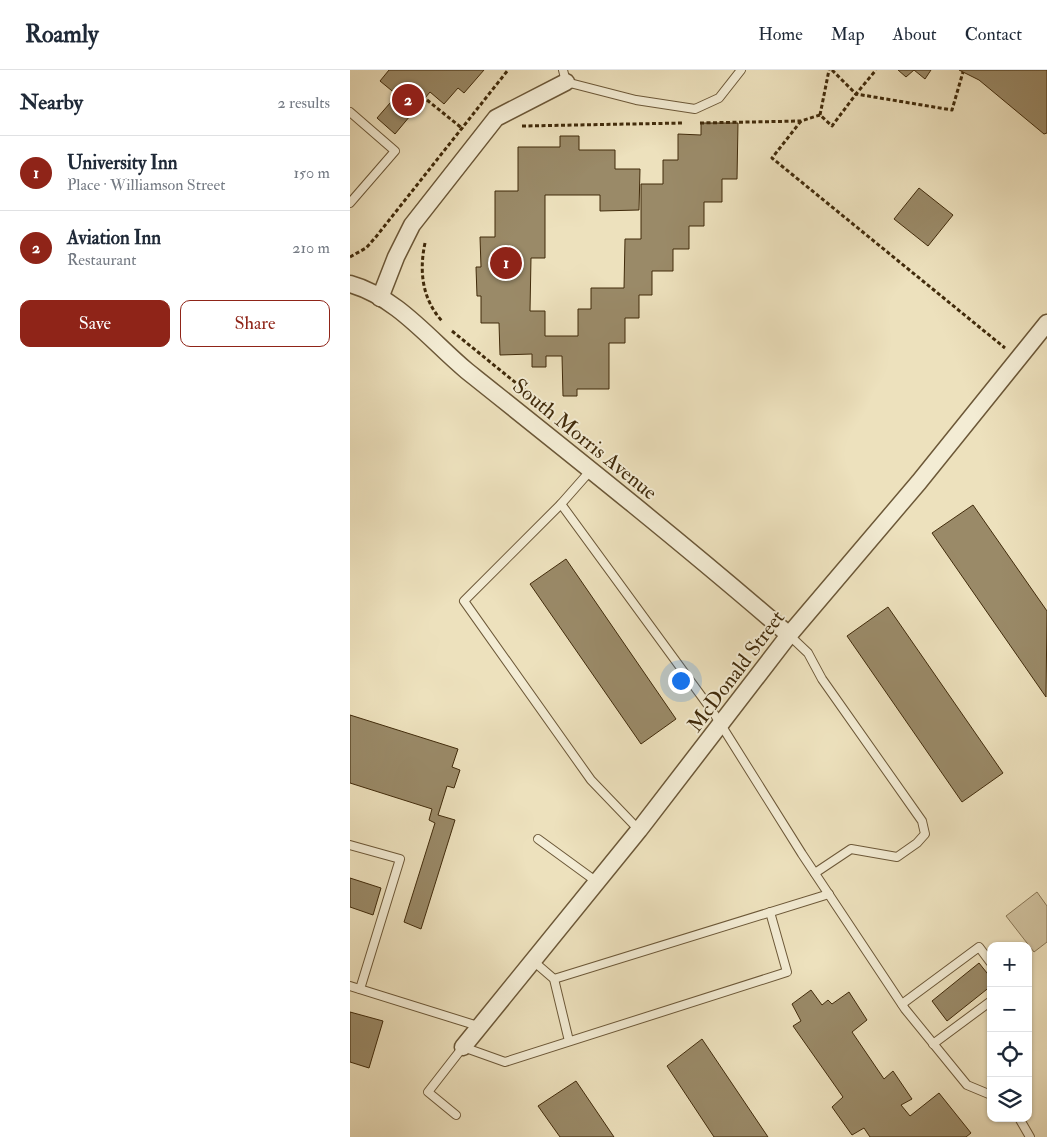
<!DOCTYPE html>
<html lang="en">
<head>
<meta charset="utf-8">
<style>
  :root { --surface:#fff; --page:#f2f2f3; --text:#1f2937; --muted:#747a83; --line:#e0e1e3; --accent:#8f2418 }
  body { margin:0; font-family:"IM FELL Double Pica",serif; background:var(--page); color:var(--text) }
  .controls { position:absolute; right:15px; bottom:15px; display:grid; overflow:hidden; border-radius:10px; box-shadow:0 1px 4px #0004 }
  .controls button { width:45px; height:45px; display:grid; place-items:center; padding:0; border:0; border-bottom:1px solid var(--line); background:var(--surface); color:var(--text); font:25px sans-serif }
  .you { position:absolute; left:330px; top:610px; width:18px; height:18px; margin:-12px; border:4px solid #fff; border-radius:50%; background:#1a73e8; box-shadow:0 0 0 8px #1a73e833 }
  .badge { display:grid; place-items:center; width:32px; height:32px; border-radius:50%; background:var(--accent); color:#fff; font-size:16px; font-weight:700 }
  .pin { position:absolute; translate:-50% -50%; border:2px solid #fff; box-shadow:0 1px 5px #0006 }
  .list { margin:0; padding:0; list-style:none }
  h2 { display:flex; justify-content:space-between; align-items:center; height:65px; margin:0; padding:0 20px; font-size:21px }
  h2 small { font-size:16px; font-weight:400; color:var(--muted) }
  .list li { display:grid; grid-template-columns:32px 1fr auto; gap:15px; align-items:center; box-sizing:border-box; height:75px; padding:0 20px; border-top:1px solid var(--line) }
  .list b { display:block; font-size:19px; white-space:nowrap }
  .list p { margin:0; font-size:16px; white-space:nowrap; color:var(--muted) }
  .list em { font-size:16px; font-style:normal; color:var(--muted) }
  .actions { display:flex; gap:10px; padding:15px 20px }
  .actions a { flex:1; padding:11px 0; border:1px solid var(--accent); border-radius:10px; text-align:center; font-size:18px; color:var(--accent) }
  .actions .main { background:var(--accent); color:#fff }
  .icon { flex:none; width:28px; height:28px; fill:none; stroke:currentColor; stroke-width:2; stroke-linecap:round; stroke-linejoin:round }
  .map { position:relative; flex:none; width:697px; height:1067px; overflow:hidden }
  header { display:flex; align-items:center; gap:30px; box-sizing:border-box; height:70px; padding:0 25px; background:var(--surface); border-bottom:1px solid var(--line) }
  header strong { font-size:24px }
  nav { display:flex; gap:28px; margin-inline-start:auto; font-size:18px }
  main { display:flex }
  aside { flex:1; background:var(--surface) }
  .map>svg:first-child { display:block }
</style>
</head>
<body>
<header>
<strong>Roamly</strong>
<nav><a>Home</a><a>Map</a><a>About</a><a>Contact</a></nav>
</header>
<main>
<aside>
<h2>Nearby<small>2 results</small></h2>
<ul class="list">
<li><span class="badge">1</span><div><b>University Inn</b><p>Place · Williamson Street</p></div><em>150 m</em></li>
<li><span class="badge">2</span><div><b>Aviation Inn</b><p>Restaurant</p></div><em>210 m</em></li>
</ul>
<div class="actions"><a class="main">Save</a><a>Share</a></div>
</aside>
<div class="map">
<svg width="697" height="1067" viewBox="0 0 697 1067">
  <rect width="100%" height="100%" fill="#ede1bd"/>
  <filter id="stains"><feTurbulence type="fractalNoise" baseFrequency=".004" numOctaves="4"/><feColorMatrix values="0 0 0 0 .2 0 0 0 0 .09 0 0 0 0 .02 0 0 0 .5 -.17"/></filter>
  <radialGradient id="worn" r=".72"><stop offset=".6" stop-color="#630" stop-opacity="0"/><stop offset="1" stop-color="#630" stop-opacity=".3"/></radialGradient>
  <!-- green -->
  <polygon fill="#d0c29f" stroke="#887655" points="687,822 697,836 697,872 684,882 656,846"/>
  <!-- building -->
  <g fill="#9a8a68" stroke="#412b0b">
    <polygon points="39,0 134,0 114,23 108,18 94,34 80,22 45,64 27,48 47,25 30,11"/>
    <polygon points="548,0 581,0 575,9 564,0 556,7"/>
    <polygon points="609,0 697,0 697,63 694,64 629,10"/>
    <polygon points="351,53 388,53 387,109 372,109 372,132 354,132 354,156 339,156 339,179 323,179 323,201 302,201 302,225 289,225 289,248 275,248 275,273 259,273 259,319 227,319 227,326 213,326 212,286 196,286 196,297 182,297 182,284 150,285 149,253 131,253 131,226 127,226 126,197 131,197 130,167 145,167 145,121 168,121 168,77 210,77 210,66 229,66 229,80 265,80 265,99 290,99 289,140 250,141 250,125 195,125 195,188 181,188 180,241 195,241 195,266 228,266 228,239 241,239 241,218 274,218 275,169 291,169 291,114 313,114 313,90 328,90 328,64 351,65"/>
    <polygon points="569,118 603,145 578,176 544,149"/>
    <polygon points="623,435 697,541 696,627 582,463"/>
    <polygon points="216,489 326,649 291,674 180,514"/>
    <polygon points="538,537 653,703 612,732 497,566"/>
    <polygon points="0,645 108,679 102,697 110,700 104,718 97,716 88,745 105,750 71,859 54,852 85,753 79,750 82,739 0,713"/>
    <polygon points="0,808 31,818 23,845 0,837"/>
    <polygon points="629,893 641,908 641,916 597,951 582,931"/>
    <polygon points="461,920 472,935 478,930 482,934 499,922 517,950 502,962 534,1009 543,1001 562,1029 551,1035 560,1046 589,1023 621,1063 616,1067 520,1067 514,1058 502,1065 482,1037 493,1027 443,956 451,951 442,934"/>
    <polygon points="0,942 33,951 19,998 0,992"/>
    <polygon points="352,969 418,1067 364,1067 317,996"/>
    <polygon points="226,1011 264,1067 210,1067 188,1036"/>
  </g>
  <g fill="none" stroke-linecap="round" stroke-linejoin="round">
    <defs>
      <g id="service">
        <polyline points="213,0 216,12 286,30 345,39 369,28 391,0"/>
        <polyline points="0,42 45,81 0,133"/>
        <polyline points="241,400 211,434 114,531 241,710 289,760"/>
        <polyline points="211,434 363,642 452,784 555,939 617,1015 641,1025"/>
        <polyline points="439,565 458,583 472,609 572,751 575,764 567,773 547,787 501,779 465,803"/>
        <polyline points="188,769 247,812"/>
        <polyline points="0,775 50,789 10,919"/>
        <polyline points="182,890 204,909 219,971"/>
        <polyline points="204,909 479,824"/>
        <polyline points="0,916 128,956"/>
        <polyline points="552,934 629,877 641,893"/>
        <polyline points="583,974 641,931"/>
        <polyline points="106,1045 78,1022 113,977 155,992 437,902 420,842"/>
        <polyline points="669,1048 680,1067"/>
      </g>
      <g id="minor">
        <path d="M0,214C47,227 81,271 117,301C226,388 334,474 439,565"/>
        <polyline points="30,228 46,187 62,155 146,48 216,12"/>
        <polyline points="113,977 289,760 439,565 569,412 697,253"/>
      </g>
    </defs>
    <!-- service casing -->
    <use href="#service" stroke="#6c5838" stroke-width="10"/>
    <!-- minor casing -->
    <use href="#minor" stroke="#6c5838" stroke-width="19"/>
    <!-- path -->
    <g stroke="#412b0b" stroke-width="3" stroke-dasharray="4 2.5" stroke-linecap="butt">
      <polyline points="482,0 506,24 526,0"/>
      <polyline points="77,30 113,59"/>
      <polyline points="470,45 479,0"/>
      <polyline points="451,51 422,88 655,278"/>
      <polyline points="350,53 451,51 470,45 482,56 506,24 602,40 613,2"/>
      <polyline points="172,56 334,53"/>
      <path d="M75,173C69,201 72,229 92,251"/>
      <polyline points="0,187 16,178 25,168 158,0"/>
      <polyline points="102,261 182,326"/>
    </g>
    <!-- service -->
    <use href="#service" stroke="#f3ecd4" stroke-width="8"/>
    <!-- minor -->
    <use href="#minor" stroke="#f3ecd4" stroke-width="16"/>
  </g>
  <g text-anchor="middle" stroke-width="4" stroke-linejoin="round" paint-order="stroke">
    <!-- street labels -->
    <g font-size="21" fill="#412b0b" stroke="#f3ecd4">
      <text transform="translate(235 369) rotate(39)" y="7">South Morris Avenue</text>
      <text transform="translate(386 601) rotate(-53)" y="7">McDonald Street</text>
    </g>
  </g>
  <rect width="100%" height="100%" filter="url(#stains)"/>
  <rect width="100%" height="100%" fill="url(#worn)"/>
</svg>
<div class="controls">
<button>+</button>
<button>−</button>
<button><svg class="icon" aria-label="locate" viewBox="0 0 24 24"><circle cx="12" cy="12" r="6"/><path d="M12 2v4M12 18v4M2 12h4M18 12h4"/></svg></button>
<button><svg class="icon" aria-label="layers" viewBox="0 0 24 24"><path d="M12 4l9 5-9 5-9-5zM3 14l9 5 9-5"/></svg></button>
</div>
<div class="you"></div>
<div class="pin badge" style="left:156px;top:193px">1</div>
<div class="pin badge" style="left:58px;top:30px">2</div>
</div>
</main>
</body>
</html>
